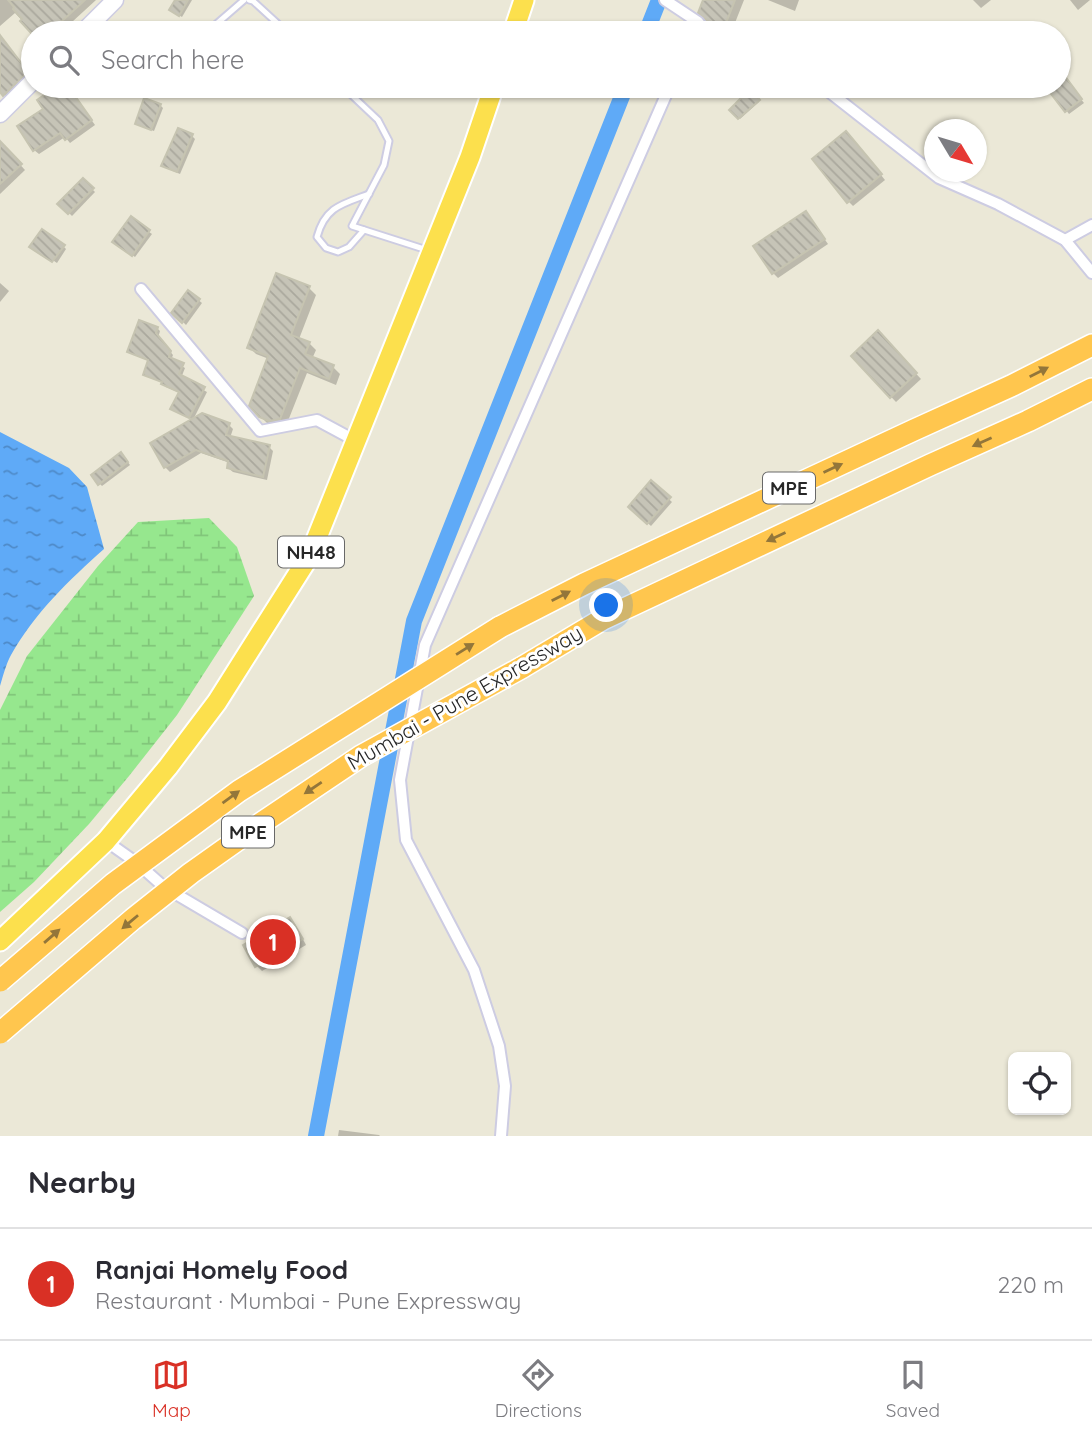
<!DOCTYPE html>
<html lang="en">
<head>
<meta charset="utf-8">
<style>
  :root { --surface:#fff; --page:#f2f2f3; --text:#2b2b33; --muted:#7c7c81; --line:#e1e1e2; --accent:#d93025 }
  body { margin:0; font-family:Quicksand,sans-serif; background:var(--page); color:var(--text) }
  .controls { position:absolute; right:21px; bottom:21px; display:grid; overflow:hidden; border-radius:10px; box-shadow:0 2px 5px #0004 }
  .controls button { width:63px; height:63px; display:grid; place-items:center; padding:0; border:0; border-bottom:2px solid var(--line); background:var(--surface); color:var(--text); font:35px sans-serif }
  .compass { position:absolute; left:924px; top:119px; width:63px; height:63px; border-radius:50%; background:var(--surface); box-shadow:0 2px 5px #0004; rotate:128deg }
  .you { position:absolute; left:607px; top:606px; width:24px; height:24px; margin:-18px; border:5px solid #fff; border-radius:50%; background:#1a73e8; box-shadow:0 0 0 10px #1a73e833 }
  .badge { display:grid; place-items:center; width:46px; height:46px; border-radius:50%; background:var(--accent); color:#fff; font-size:23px; font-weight:700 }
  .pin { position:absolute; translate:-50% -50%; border:4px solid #fff; box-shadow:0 2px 7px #0006 }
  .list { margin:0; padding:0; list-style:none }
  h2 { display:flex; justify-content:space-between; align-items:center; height:91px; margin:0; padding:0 28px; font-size:30px }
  h2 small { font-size:23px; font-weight:400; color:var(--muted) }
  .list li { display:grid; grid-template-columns:46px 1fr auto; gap:21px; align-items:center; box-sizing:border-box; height:112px; padding:0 28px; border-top:2px solid var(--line) }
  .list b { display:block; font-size:26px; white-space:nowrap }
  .list p { margin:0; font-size:23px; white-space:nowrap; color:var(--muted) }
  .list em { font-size:23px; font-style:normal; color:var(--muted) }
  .icon { flex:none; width:38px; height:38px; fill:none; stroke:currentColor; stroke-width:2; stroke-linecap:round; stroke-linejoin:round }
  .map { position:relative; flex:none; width:1092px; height:1136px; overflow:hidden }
  .search { position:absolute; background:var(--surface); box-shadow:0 2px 5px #0004; left:21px; right:21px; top:21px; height:77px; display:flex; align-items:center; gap:18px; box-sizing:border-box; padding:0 24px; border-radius:38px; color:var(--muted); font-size:26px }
  .sheet { height:203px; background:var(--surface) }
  nav { display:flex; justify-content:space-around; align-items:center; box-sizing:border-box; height:98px; border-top:2px solid var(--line); background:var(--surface); font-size:19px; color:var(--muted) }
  nav a { display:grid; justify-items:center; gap:4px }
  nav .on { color:var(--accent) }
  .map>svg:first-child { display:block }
</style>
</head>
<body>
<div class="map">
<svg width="1092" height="1136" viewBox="0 0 1092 1136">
  <defs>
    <pattern id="wetland-marsh" width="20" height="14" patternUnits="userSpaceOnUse" patternTransform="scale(1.75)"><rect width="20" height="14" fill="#96e78e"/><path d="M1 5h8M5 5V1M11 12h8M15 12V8" fill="none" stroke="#81c67a"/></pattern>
    <pattern id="water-ripples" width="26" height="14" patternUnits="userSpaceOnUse" patternTransform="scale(1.75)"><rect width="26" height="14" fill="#5faaf7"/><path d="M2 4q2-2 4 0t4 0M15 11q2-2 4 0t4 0" fill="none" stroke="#4e8ac8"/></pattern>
    <pattern id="building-back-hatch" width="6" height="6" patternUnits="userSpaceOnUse" patternTransform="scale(1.75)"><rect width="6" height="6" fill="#c6c4b7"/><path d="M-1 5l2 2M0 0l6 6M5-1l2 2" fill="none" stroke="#aaa89d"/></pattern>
  </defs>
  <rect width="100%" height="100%" fill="#ebe8d7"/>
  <!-- wetland -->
  <polygon fill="url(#wetland-marsh)" points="209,518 237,547 254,596 177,715 129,776 89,824 34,882 0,912 0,710 27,656 98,566 138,522"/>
  <!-- water -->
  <path fill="url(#water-ripples)" d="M0,432L69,468L87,487L104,549C69,580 34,614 11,655C6,664 3,676 0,686Z"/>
  <!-- shadow -->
  <g fill="#0003">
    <polygon points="0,0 96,0 60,33 34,33 15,13 0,26"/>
    <polygon points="177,0 192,0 182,17 174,12"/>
    <polygon points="705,0 744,0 731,33 716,27 700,12"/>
    <polygon points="768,0 799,0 795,11"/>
    <polygon points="973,0 991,0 981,8"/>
    <polygon points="1070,0 1090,0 1078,10"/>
    <polygon points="0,36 32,78 9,100 0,89"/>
    <polygon points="1062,75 1084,103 1069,114 1048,86 1059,86 1059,78"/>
    <polygon points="60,86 68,87 95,125 70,143 65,137 39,154 34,150 46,110 39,100"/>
    <polygon points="750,92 759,102 740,119 731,110"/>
    <polygon points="160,105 163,108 154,131 140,126 137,123"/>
    <polygon points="179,130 192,136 195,139 180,174 166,168 163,165"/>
    <polygon points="851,138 885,180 853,206 848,201"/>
    <polygon points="0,143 25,170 0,194"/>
    <polygon points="83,180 95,192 72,216 60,204"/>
    <polygon points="806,213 828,244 778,278 773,273"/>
    <polygon points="149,232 152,234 135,257 118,244"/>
    <polygon points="32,246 63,246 66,249 57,263"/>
    <polygon points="277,275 309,288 316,295 299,339 309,343 316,350 312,359 333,367 340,374 336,385 307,373 286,426 277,427 268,424 260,416 269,359 256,354 249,347"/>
    <polygon points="0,283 9,291 0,302"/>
    <polygon points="188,292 202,303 186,325 173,312"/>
    <polygon points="157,328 160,331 158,338 173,355 171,360 185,368 181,378 207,392 193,420 175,411 180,393 166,387 163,384 169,386 150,361 132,354 129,351"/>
    <polygon points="878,333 921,379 896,402 853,356"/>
    <polygon points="229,425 233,429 230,438 269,447 273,451 267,480 233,472 228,468 230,463 201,453 170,472 165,467"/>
    <polygon points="124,457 130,465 102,486 100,484"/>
    <polygon points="651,483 672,502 651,526 630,507"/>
    <polygon points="290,919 295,924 306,945 262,971 257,966"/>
    <polygon points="339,1130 379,1135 380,1136 338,1136"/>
  </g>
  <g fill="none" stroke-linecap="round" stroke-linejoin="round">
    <!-- canal -->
    <g stroke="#5faaf7" stroke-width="16">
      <polyline points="646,33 659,0"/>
      <polyline points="316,1136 414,621 626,86"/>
    </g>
  </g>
  <!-- building -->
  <g fill="url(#building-back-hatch)" stroke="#c6c4b1" stroke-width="2">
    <polygon points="8,0 85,0 49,33 31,33 20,21 22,19 13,9 14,7"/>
    <polygon points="175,0 188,0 179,16 169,10"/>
    <polygon points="703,0 735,0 724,28 707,21 698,13"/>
    <polygon points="0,35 28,72 3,96 0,92"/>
    <polygon points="1059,68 1082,99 1065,112 1045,86 1059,86"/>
    <polygon points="57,86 68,86 92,120 65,140 60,133 33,151 17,126 43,109 37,100"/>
    <polygon points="750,89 760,100 738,119 729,110"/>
    <polygon points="144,98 161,104 151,130 135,124"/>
    <polygon points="178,128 193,134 177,172 161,166"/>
    <polygon points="846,131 882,174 847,203 812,159"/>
    <polygon points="0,141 22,164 0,184"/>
    <polygon points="83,178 94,188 68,214 57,204"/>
    <polygon points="806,211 825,239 772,274 753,246"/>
    <polygon points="131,216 150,230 132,256 112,242"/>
    <polygon points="42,229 65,245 52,262 29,247"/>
    <polygon points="276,273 310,286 291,335 310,342 305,354 334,365 329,379 300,368 280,419 269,421 259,417 249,406 268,356 247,348"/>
    <polygon points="188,290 200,299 182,323 171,313"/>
    <polygon points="139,320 158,327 156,333 171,351 169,357 184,363 179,374 205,387 189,418 170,409 179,392 161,384 162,382 143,375 148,360 127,352"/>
    <polygon points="878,330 917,373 890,398 851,356"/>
    <polygon points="202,413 230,423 226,435 270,445 263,477 227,468 228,461 196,450 164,468 150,443"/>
    <polygon points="121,452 128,462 98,485 91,475"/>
    <polygon points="651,480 671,497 647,524 628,507"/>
    <polygon points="290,917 303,939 255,967 243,945"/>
  </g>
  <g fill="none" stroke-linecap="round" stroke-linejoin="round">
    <defs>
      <g id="service">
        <polyline points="249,0 253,1 288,33"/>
        <polyline points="206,33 244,0"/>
        <polyline points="342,86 378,120 389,141 384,165 352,226 427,250"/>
        <path d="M364,230L349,247L338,252L326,248L317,237C325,207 342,204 369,194"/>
      </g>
      <g id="minor">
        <polyline points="665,0 698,22 707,33"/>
        <polyline points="800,86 828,91 939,178 998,204 1065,240 1092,273"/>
        <polyline points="1065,240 1092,225"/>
        <polyline points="141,289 260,431 317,420 356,441"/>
        <polyline points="106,841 137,863 164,887 242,933"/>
        <polyline points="501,1136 505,1086 499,1046 474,970 406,840 400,780 425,645 670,86"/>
      </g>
      <g id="secondary">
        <polyline points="82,33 115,0"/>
        <polyline points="0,114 33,81"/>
      </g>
      <g id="trunk">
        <polyline points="513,33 524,0"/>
        <polyline points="0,941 106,841 168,767 217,702 310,555 470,157 494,86"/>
      </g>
      <g id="motorway">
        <polyline points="500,627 584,584 914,430 1011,386 1092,345"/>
        <polyline points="521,668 603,619 930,465 1028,421 1092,389"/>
      </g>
    </defs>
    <!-- service casing -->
    <use href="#service" stroke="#cdcce2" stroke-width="9"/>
    <!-- minor casing -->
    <use href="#minor" stroke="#cdcce2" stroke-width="14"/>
    <!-- secondary casing -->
    <use href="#secondary" stroke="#cdcce2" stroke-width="19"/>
    <!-- trunk casing -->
    <use href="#trunk" stroke="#fff" stroke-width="23"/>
    <!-- motorway casing -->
    <use href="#motorway" stroke="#fff" stroke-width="24"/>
    <!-- service -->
    <use href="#service" stroke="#fff" stroke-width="5"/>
    <!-- minor -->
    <use href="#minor" stroke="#fff" stroke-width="10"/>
    <!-- secondary -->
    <use href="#secondary" stroke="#fff" stroke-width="16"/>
    <!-- trunk -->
    <use href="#trunk" stroke="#fce04d" stroke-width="19"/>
    <!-- motorway -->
    <use href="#motorway" stroke="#ffc64e" stroke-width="21"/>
    <defs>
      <g id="motorway-bridge">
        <polyline points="0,981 113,884 239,791 500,627"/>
        <polyline points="0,1033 133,919 191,873 260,824 361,756 521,668"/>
      </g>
    </defs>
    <!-- motorway-bridge casing -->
    <use href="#motorway-bridge" stroke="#fff" stroke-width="24" stroke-linecap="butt"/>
    <!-- motorway-bridge -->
    <use href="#motorway-bridge" stroke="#ffc64e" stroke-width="21"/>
  </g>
  <!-- one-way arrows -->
  <defs><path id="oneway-solid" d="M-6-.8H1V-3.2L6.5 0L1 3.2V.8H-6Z" transform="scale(1.75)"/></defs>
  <g fill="#93763a">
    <use href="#oneway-solid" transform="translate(1039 372) rotate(-27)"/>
    <use href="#oneway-solid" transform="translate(982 442) rotate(156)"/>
    <use href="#oneway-solid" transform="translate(833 468) rotate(-25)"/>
    <use href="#oneway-solid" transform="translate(776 537) rotate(155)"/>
    <use href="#oneway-solid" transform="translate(561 596) rotate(-27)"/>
    <use href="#oneway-solid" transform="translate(465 649) rotate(-32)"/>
    <use href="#oneway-solid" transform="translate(313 788) rotate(146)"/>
    <use href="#oneway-solid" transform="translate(231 797) rotate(-36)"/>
    <use href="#oneway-solid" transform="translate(130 922) rotate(140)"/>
    <use href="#oneway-solid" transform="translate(52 936) rotate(-41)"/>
  </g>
  <g text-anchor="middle" stroke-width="6" stroke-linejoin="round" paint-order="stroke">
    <!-- shield labels -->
    <g fill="#fff" stroke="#686868" stroke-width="2">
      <rect x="763" y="472.5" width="52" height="31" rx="5"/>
      <rect x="278" y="536.5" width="66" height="31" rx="5"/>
      <rect x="222" y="816.5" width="52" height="31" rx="5"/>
    </g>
    <g font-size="19" font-weight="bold" fill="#272727">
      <text x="789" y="495">MPE</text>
      <text x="311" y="559">NH48</text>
      <text x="248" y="839">MPE</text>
    </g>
    <!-- street labels -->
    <g font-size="21" fill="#272727" stroke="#fff">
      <text transform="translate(465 698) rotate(-30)" y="7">Mumbai - Pune Expressway</text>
    </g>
  </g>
</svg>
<div class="controls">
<button><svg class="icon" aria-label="locate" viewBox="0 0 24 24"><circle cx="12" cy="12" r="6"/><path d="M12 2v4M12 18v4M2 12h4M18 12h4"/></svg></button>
</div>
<svg class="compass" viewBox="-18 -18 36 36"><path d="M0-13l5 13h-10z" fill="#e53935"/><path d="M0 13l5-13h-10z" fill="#7c7c81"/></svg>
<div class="you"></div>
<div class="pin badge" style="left:273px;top:942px">1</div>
<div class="search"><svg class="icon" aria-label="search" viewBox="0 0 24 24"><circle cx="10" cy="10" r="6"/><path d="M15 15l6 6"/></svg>Search here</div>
</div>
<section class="sheet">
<h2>Nearby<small></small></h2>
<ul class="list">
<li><span class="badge">1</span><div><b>Ranjai Homely Food</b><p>Restaurant · Mumbai - Pune Expressway</p></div><em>220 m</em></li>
</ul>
</section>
<nav>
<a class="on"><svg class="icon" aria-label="map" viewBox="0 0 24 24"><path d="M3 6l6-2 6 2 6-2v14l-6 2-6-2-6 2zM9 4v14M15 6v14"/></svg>Map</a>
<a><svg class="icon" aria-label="directions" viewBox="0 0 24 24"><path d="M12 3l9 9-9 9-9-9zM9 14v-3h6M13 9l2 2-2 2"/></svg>Directions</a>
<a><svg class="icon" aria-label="saved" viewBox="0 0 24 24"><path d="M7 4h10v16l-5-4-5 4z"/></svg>Saved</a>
</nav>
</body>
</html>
